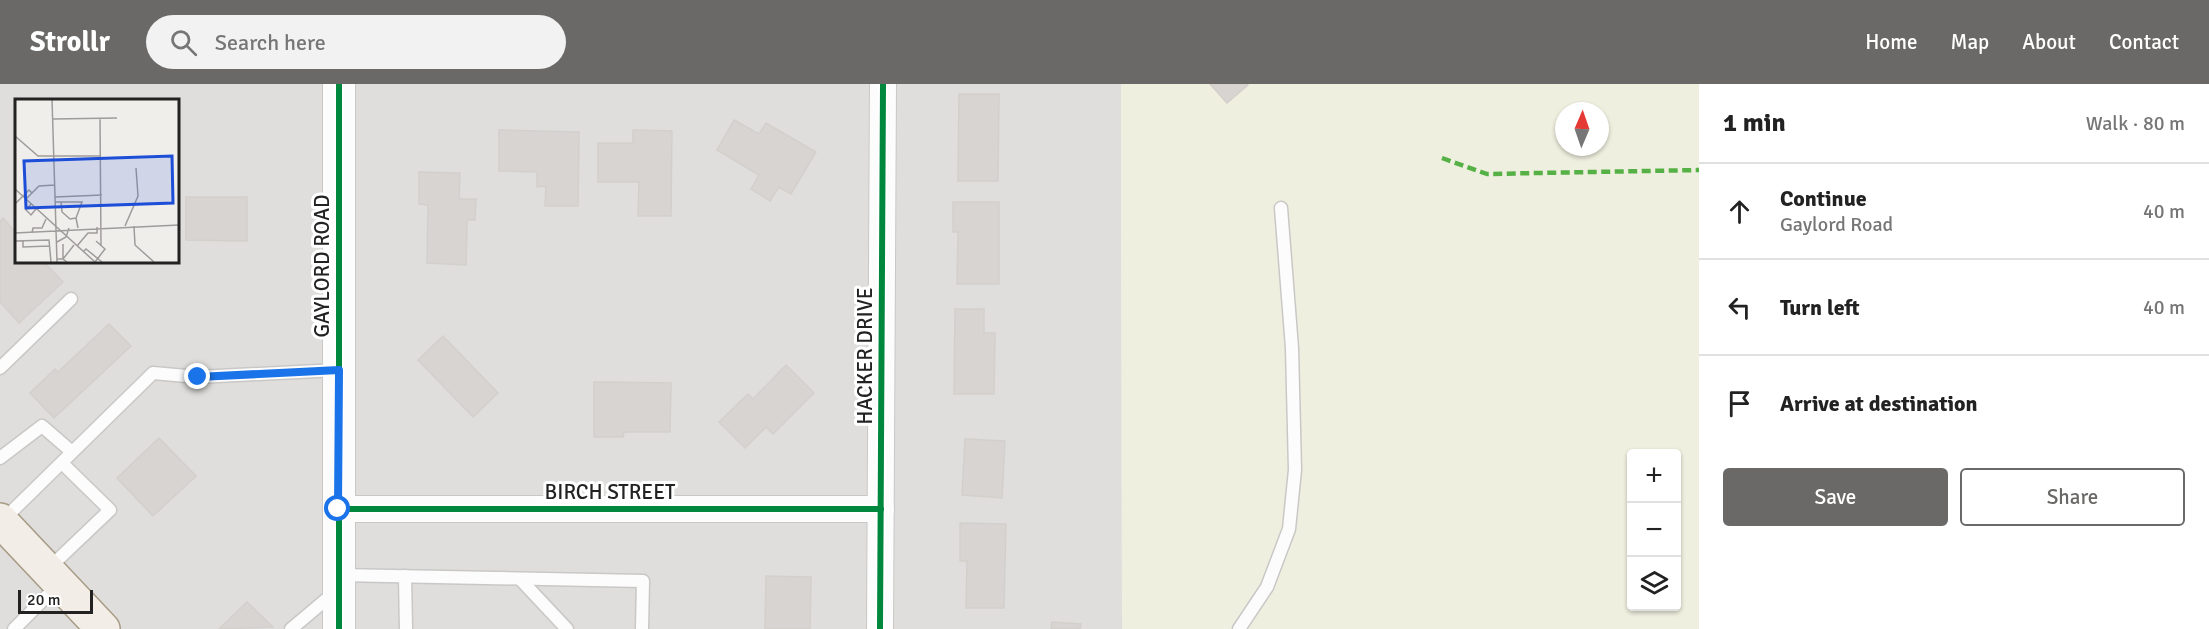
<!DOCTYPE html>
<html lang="en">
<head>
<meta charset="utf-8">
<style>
  :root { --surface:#fff; --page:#f2f2f2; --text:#222; --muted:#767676; --line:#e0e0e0; --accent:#6a6968 }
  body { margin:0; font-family:Signika,sans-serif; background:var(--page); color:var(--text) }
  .controls { position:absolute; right:18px; bottom:18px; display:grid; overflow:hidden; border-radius:6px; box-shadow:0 2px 4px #0004 }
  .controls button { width:54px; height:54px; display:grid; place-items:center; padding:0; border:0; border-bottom:2px solid var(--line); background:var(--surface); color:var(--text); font:30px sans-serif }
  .compass { position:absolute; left:1555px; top:18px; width:54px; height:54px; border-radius:50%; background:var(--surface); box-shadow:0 2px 4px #0004; rotate:2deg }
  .scale { position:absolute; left:18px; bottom:15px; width:75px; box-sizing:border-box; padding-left:6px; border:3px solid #222; border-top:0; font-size:16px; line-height:21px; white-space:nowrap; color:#222; -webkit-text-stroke:4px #fff; paint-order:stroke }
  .stop { position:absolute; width:18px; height:18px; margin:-14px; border:4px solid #1a73e8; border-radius:50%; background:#fff }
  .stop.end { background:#1a73e8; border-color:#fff; box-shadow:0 2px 6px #0008 }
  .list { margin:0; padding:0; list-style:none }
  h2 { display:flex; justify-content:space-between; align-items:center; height:78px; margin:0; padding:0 24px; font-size:26px }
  h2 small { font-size:20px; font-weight:400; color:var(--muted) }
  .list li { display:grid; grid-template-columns:39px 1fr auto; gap:18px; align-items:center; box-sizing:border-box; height:96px; padding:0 24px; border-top:2px solid var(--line) }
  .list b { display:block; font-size:22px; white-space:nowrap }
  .list p { margin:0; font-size:20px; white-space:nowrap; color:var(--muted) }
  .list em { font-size:20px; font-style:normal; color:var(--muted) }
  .actions { display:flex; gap:12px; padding:18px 24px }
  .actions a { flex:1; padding:14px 0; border:2px solid var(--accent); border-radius:6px; text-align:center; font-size:21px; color:var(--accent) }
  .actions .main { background:var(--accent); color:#fff }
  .icon { flex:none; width:33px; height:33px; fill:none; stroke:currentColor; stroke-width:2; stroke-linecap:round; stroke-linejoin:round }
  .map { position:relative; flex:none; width:1699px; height:545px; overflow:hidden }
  header { display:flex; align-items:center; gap:36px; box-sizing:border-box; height:84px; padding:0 30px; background:var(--accent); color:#fff }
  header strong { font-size:28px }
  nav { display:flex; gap:33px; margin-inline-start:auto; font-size:21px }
  .search { width:420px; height:54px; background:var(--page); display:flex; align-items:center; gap:15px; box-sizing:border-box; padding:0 21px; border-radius:33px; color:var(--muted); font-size:22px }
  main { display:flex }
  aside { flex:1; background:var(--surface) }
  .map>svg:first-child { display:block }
</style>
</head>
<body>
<header>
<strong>Strollr</strong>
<div class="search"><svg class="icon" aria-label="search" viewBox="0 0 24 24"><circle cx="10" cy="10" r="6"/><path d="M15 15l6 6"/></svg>Search here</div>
<nav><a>Home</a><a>Map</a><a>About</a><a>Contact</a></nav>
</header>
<main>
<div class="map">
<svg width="1699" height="545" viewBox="0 0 1699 545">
  <rect width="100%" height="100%" fill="#f0eeeb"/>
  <!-- residential -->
  <path fill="#dfdedc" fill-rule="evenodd" d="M0,0H1121L1122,545H0ZM16,16H177V177H16Z"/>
  <!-- farmland -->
  <path fill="#efefdf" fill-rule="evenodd" d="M1121,0H1699V545H1122ZM1564,27H1600V63H1564ZM1632,370H1676V522H1632Z"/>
  <!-- building -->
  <g fill="#d7d4d2" stroke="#d3d0cc" stroke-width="1.5">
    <polygon points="1210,0 1247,0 1248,1 1227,19"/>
    <polygon points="959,10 999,10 998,97 958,97"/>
    <polygon points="734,36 759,50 766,39 816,68 791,110 779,103 770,117 751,105 759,91 717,66"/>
    <polygon points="499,46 579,48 578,122 545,122 546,102 537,103 537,88 499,87"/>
    <polygon points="633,46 672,47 671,132 638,132 639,98 598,98 598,59 633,59"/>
    <polygon points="419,88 460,89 459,115 476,115 475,136 467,136 466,181 427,179 428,121 419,120"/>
    <polygon points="186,113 247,113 247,157 186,156"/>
    <polygon points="953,118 999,118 999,200 957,200 958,148 953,148"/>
    <polygon points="3,134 16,149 16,177 43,177 63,198 19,239 0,218 0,137"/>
    <polygon points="955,225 984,225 984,249 995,249 994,310 954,310"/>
    <polygon points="109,240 131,262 54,334 30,309 55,285 58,288"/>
    <polygon points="443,252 498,309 473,333 418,276"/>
    <polygon points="786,281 814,309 773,350 766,343 745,364 719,338 748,310 753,315"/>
    <polygon points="594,298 671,299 670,348 624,348 623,353 594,353"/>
    <polygon points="159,354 196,392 153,432 117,394"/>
    <polygon points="965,355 1005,357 1002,414 962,411"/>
    <polygon points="960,439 1006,440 1004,524 966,524 967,477 960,477"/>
    <polygon points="766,492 811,493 810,545 765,545"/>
    <polygon points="247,518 273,543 219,545"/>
    <polygon points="1052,538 1081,540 1080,545 1051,545"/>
  </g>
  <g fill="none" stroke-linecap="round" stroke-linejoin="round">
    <defs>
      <g id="service">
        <polyline points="0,284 71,215"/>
        <polyline points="0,374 42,342 72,368"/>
        <polyline points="2,437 153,289 198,293 337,286"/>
        <polyline points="48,485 110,426 62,379"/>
        <polyline points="339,491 643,497 642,545"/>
        <polyline points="405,492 406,545"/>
        <polyline points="520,495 567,545"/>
        <polyline points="14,545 60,499"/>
        <polyline points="291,545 335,508"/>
        <polyline points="1239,545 1267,503 1289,445 1295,386 1292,264 1281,124"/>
      </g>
      <g id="minor">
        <polyline points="338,425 881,425"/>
        <polyline points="880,545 883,0"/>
      </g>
      <polyline id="tertiary" points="339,545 339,0"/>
      <polyline id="primary" points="0,436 103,545"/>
    </defs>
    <!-- service casing -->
    <use href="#service" stroke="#c9c8c7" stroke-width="15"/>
    <!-- minor casing -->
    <use href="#minor" stroke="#c9c8c7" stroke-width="28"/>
    <!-- tertiary casing -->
    <use href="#tertiary" stroke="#c9c8c7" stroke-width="34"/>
    <!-- primary casing -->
    <use href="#primary" stroke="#a79c86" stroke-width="36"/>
    <!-- service -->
    <use href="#service" stroke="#fdfcfc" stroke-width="12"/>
    <!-- minor -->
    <use href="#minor" stroke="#fdfcfc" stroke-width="26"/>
    <!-- tertiary -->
    <use href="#tertiary" stroke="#fdfcfc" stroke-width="32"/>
    <!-- primary -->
    <use href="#primary" stroke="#f3ede7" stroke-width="33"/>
    <!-- quiet -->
    <polyline stroke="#55b145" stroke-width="4.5" stroke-dasharray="9 4.5" stroke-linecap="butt" points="1442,74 1487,90 1699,86"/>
    <defs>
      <g id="cycleway">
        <polyline points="338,425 881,425"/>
        <polyline points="339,545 339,0"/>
        <polyline points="880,545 883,0"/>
      </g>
    </defs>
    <!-- cycleway casing -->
    <use href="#cycleway" stroke="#fff" stroke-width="10"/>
    <!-- cycleway -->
    <use href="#cycleway" stroke="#00873e" stroke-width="6"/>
  </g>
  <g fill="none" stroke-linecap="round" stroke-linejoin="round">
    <!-- route -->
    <polyline stroke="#1a73e8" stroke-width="8" points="198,293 339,286 338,425"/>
  </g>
  <g text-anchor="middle" stroke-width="6" stroke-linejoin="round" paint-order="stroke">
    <!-- street labels -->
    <g font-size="21" fill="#222" stroke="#fff">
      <text transform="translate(322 182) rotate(-90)" y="7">GAYLORD ROAD</text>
      <text transform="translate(865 272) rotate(-90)" y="7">HACKER DRIVE</text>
      <text x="610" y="415">BIRCH STREET</text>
    </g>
  </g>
  <!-- overview -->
  <g transform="translate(15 15)">
    <rect width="164" height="164" fill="#f0eeeb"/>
    <path fill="none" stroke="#9e9c9b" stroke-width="1.5" d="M37,0L42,163M85,19L86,147M38,20L102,19M0,37L23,57H86M0,90L80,163M40,98L87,96M11,100L24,87L40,86M40,103H67L61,119L63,129M46,103L47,113L55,120L61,119M0,105L14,91L17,94M16,105L11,111L16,116L21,110M110,127L123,97L121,69M119,127L120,146L139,163M0,134L164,126M17,134L18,129H27L31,120M0,142L34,141L36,163M8,142V148L34,147M42,143L51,138L54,129M48,145V160L52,163M62,147L73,134H82V128M68,153L71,150L87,163M42,160H48L59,146M80,163L90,150L81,142"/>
    <path fill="#1d4ed8" fill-opacity="0.15" stroke="#1d4ed8" stroke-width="3" d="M157,57L158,104L11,109L9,62Z"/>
    <rect width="164" height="164" fill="none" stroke="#222" stroke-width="3"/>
  </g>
</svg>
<div class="controls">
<button>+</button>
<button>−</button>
<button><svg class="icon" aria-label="layers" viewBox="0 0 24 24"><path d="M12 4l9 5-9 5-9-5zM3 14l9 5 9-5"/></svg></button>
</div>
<svg class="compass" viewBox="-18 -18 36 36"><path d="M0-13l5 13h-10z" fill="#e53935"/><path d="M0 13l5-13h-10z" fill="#767676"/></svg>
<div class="scale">20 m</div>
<div class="stop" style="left:338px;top:425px"></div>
<div class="stop end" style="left:198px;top:293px"></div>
</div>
<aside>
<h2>1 min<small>Walk · 80 m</small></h2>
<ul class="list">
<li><svg class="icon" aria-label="ahead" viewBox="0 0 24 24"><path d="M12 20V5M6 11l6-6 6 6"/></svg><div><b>Continue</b><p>Gaylord Road</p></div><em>40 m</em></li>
<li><svg class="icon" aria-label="left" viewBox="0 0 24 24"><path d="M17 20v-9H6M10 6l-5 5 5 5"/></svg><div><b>Turn left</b></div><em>40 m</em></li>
<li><svg class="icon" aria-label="arrive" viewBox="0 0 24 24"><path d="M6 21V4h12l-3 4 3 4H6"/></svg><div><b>Arrive at destination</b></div></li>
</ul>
<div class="actions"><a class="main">Save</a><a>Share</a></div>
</aside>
</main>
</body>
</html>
